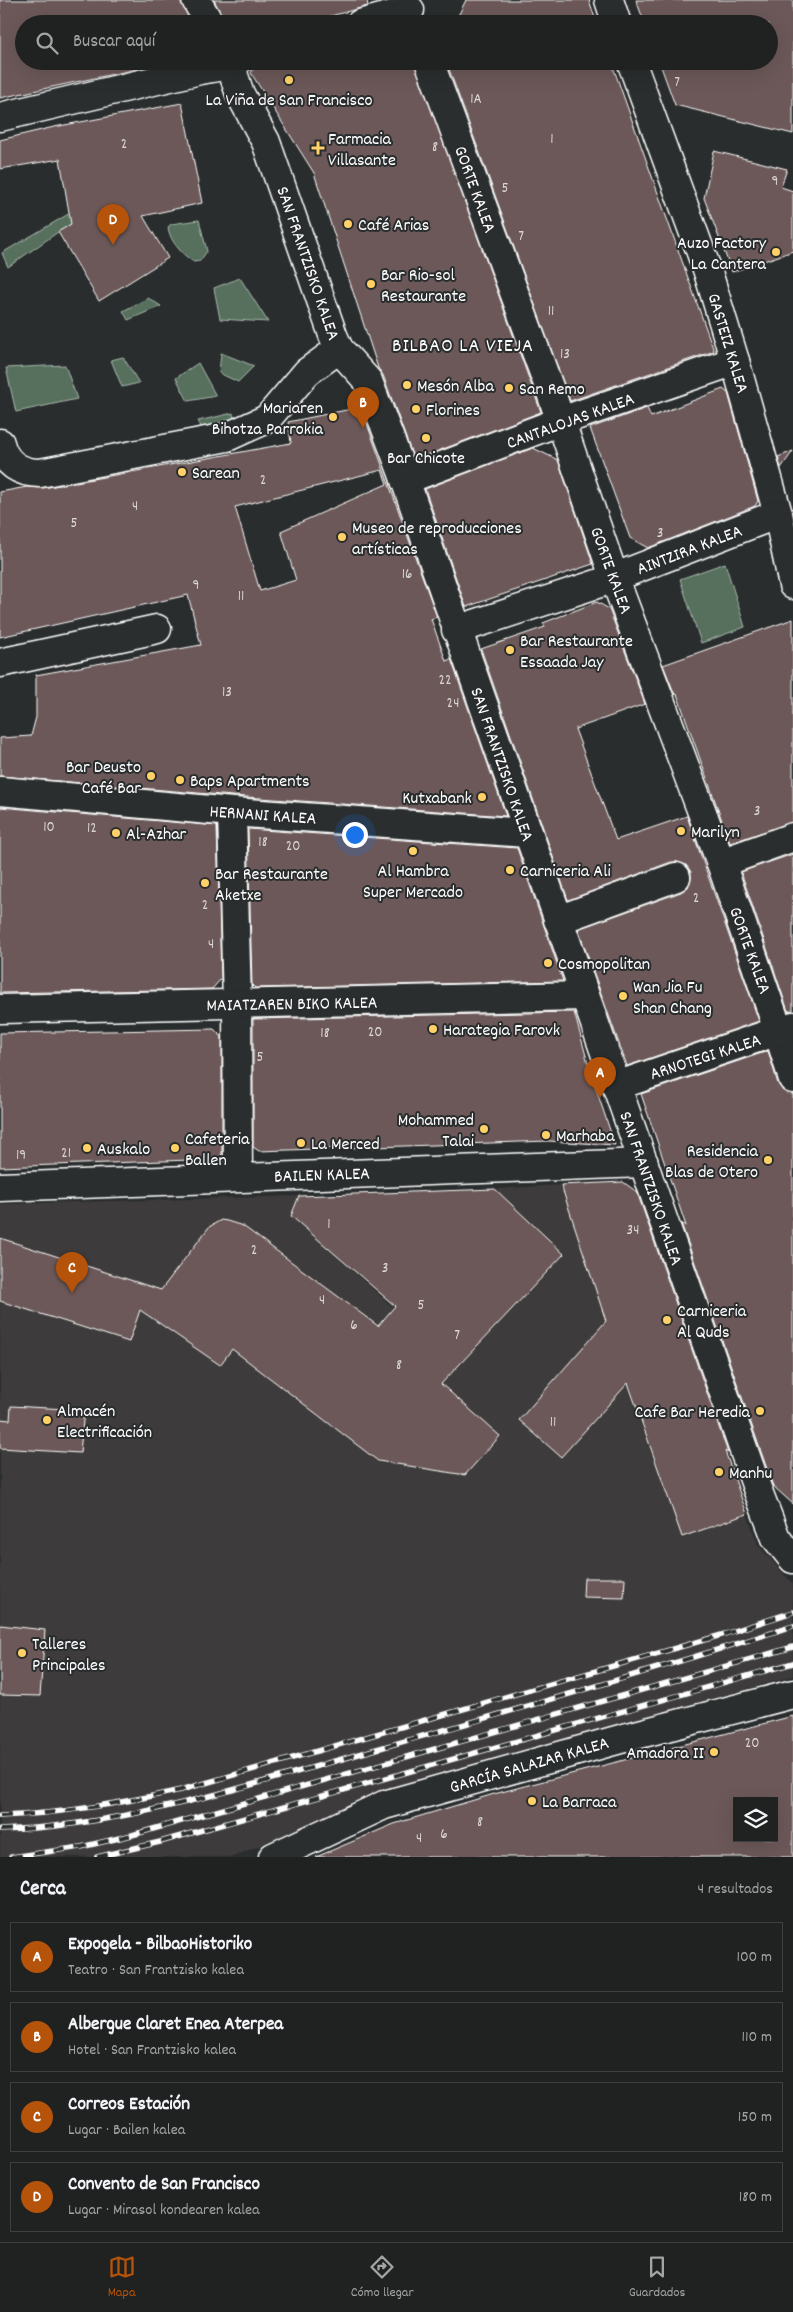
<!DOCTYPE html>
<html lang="es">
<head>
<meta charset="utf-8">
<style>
  :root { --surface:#202222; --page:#282a2a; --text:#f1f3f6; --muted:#a2a4a5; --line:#3d3f40; --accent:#b45309 }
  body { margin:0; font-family:Dekko,sans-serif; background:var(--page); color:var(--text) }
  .controls { position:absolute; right:15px; bottom:15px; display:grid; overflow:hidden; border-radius:0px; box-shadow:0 5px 20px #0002 }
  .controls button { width:45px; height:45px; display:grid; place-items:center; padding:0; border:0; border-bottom:1px solid var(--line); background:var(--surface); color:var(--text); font:25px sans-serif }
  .you { position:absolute; left:354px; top:834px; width:18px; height:18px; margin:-12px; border:4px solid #fff; border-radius:50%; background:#1a73e8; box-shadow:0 0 0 8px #1a73e833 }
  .badge { display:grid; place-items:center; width:32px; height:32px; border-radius:50%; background:var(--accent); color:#fff; font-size:16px; font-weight:700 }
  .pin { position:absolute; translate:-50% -41px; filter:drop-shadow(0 1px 2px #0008) }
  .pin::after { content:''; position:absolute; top:26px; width:18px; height:15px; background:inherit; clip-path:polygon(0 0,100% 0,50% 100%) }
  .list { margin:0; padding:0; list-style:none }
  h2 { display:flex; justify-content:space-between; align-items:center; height:65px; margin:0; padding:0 20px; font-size:21px }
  h2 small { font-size:16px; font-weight:400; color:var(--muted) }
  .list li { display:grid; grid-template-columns:32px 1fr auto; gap:15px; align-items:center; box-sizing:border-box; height:70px; margin:0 10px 10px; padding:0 10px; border:1px solid var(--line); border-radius:0px }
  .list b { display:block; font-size:19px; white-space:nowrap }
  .list p { margin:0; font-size:16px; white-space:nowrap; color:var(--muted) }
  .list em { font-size:16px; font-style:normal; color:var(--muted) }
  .icon { flex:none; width:28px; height:28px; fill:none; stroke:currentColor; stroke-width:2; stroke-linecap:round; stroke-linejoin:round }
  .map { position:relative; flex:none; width:793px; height:1857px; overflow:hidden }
  .search { position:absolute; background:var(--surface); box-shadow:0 5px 20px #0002; left:15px; right:15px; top:15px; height:55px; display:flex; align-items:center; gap:12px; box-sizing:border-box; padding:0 18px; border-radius:28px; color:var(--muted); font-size:19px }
  .sheet { height:385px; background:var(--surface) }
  nav { display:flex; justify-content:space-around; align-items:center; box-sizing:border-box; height:70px; border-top:1px solid var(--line); background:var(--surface); font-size:14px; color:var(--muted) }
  nav a { display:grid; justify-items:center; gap:2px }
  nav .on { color:var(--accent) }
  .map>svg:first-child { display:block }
</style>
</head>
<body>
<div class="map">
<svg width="793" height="1857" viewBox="0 0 793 1857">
  <rect width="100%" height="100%" fill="#2a2d2e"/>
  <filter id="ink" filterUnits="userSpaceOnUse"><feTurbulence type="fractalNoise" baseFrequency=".02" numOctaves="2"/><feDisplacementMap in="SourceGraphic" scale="10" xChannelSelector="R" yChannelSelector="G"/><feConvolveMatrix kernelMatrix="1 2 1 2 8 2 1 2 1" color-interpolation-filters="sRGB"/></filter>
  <g filter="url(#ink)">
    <!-- built -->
    <polygon fill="#3e3a3b" points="561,1185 636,1410 682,1537 747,1514 758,1545 793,1584 793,1676 652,1718 412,1782 233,1857 0,1857 0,1204 299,1196 292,1216 394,1308 564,1254 495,1189"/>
    <!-- green -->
    <g fill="#56705d" stroke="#aab8ae">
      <polygon points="123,182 128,190 58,232 8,267 2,253"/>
      <path d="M199,220L207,251L200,261L194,262C183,256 169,240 168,227L171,224Z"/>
      <polygon points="240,278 268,322 220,319 214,288"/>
      <polygon points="148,298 161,306 128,320 123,311"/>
      <polygon points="221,353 254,366 238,382 219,373"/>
      <polygon points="123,357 139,383 122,387 111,360"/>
      <polygon points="198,363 216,396 188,401 176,378"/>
      <polygon points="65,365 77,399 16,412 6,368"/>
      <polygon points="233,413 235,426 206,435 198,421"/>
      <polygon points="725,563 745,627 701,643 680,579"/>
    </g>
    <!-- building -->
    <g fill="#6c5958" stroke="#fff" fill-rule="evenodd">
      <polygon points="0,0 180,0 192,24 24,24 24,61 142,61 142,68 0,98"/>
      <polygon points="214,0 367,0 368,6 301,24 226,24"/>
      <polygon points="466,0 589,0 597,24 454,24"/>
      <polygon points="636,0 793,0 793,134 675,105 659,61 769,61 769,24 645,24"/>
      <polygon points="256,61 414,61 541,412 414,460 383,375 378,368 314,173 251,73"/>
      <polygon points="446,61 611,61 714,351 570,401"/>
      <polygon points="182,103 202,203 143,216 168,258 99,301 58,232 71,224 60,159 0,169 0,140 54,127"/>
      <polygon points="714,151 787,169 781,187 793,191 793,251 732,272 704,198"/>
      <polygon points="723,389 728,393 758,501 755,506 648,548 630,538 590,428 647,408 651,417"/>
      <path d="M361,407L437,617L431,619L446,661L451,659L506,816L233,796L0,776V738L31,736L36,717V675L201,645L188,595L0,637V492L27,487L43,488L291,443L288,422ZM382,470L387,484L281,531L296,580L260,591L235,507Z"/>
      <polygon points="533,448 558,460 593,564 466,607 425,489"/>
      <polygon points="793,451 781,468 778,457"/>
      <polygon points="597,602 609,609 645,704 575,729 616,840 687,816 759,1021 627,1066 578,929 681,892 688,887 691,879 691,872 686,865 678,862 671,862 568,900 481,649 545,627 543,623"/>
      <polygon points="793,619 793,822 730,843 677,694 675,695 663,665"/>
      <polygon points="0,807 217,826 221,979 212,989 0,993"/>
      <polygon points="248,829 517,848 563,981 255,988 252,985"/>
      <polygon points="793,854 793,1010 788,1011 741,872"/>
      <polygon points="574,1012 591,1074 615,1145 549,1141 259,1151 253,1147 253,1019"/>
      <polygon points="214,1029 222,1037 222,1154 217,1159 0,1167 0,1033"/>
      <polygon points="768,1051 778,1084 783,1091 793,1094 793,1504 773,1486 681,1223 686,1226 641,1094"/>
      <polygon points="623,1182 637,1192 728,1453 725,1451 747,1514 682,1537 628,1383 561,1457 519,1420 606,1321 561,1185"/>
      <polygon points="495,1189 564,1254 441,1384 500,1436 465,1475 378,1461 232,1349 220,1365 140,1310 129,1342 0,1301 0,1238 161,1290 209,1227 221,1220 227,1221 243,1226 378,1326 395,1306 291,1216 299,1196"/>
      <polygon points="11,1406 84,1410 80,1453 0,1448 0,1419 10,1420"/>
      <polygon points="584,1578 625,1578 624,1598 583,1597"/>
      <polygon points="0,1625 45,1630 40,1696 0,1695"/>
      <path d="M793,1716V1857H316L394,1824L494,1794ZM737,1801H774V1838H737Z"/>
    </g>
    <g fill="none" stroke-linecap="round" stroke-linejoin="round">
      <defs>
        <g id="minor">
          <polyline points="196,0 210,24"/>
          <polyline points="609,0 617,24"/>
          <polyline points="360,24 410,10"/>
          <polyline points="229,61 240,94 266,142 333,335 339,349 368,381 402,471 758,1491 776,1538 793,1559"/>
          <polyline points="429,61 549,387 614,577 721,863 773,1015 793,1079"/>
          <polyline points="631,61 707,269 735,361 778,514 793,585"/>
          <polyline points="0,117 200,70 231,65 238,61"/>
          <path d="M0,443C5,464 20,473 40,473L227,437L267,419L307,372L339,349"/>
          <polyline points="405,480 561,421 735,361"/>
          <polyline points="456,630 600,583 778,514"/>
          <polyline points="0,663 157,629"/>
          <polyline points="0,791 232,812 527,833"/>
          <polyline points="232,812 237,1005 238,1177"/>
          <polyline points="721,863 793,837"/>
          <polyline points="558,920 676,877"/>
          <polyline points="0,1009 585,996"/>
          <polyline points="616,1086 793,1026"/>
          <polyline points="0,1187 644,1163"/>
          <polyline points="273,1857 384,1805 624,1738 793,1694"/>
        </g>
      </defs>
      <!-- minor casing -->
      <use href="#minor" stroke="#fff" stroke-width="31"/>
      <!-- minor -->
      <use href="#minor" stroke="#2a2d2e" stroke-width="28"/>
      <defs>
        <g id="rail">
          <path d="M0,1816C61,1814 121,1803 181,1790L725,1634L793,1612"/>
          <path d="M0,1830C125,1826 247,1786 366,1752C509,1712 652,1671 793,1626"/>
          <polyline points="11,1857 81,1847 132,1835 793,1647"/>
          <polyline points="97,1857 160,1842 793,1663"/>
        </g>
      </defs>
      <!-- rail casing -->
      <use href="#rail" stroke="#fff" stroke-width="5.5"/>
      <!-- rail -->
      <use href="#rail" stroke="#2a2d2e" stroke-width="4" stroke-dasharray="11" stroke-linecap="butt"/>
    </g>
  </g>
  <!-- markers -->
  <g fill="#ffd166" stroke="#2a2d2e" stroke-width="2">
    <circle cx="289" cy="80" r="5"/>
    <path d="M315.5 140.5h5v5h5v5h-5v5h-5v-5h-5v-5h5z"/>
    <circle cx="348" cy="224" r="5"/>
    <circle cx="776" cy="252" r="5"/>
    <circle cx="371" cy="284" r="5"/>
    <circle cx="407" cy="385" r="5"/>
    <circle cx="509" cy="388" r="5"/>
    <circle cx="416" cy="409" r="5"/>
    <circle cx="333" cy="417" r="5"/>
    <circle cx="426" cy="438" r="5"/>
    <circle cx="182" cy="472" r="5"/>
    <circle cx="342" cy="537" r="5"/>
    <circle cx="510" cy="650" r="5"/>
    <circle cx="151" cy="776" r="5"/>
    <circle cx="180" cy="780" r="5"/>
    <circle cx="482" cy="797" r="5"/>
    <circle cx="681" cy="831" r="5"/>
    <circle cx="116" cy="833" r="5"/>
    <circle cx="413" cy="851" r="5"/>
    <circle cx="510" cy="870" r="5"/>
    <circle cx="205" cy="883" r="5"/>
    <circle cx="548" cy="963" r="5"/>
    <circle cx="623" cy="996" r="5"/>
    <circle cx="433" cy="1029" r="5"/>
    <circle cx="484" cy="1129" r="5"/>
    <circle cx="546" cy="1135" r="5"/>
    <circle cx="301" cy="1143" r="5"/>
    <circle cx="87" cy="1148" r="5"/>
    <circle cx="175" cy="1148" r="5"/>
    <circle cx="768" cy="1160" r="5"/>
    <circle cx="667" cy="1320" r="5"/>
    <circle cx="760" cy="1411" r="5"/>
    <circle cx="47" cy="1420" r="5"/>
    <circle cx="719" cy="1472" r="5"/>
    <circle cx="22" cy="1653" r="5"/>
    <circle cx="714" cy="1752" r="5"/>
    <circle cx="532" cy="1801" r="5"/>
  </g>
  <g text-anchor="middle" stroke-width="4" stroke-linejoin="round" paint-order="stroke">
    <!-- number labels -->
    <g font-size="15" fill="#dad6d5">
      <text x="677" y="86">7</text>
      <text x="476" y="103">1A</text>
      <text x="552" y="143">1</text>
      <text x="124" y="148">2</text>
      <text x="435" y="151">8</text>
      <text x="775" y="185">9</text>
      <text x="505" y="192">5</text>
      <text x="521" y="240">7</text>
      <text x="551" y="315">11</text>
      <text x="565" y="358">13</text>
      <text x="263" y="484">2</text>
      <text x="135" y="510">4</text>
      <text x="74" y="527">5</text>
      <text x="660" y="537">3</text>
      <text x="407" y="578">16</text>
      <text x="196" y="589">9</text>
      <text x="241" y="600">11</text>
      <text x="445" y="684">22</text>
      <text x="227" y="696">13</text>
      <text x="453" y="707">24</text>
      <text x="757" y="815">3</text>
      <text x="49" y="831">10</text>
      <text x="92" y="832">12</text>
      <text x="263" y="846">18</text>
      <text x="293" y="850">20</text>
      <text x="696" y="902">2</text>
      <text x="205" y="909">2</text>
      <text x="211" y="948">4</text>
      <text x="375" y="1036">20</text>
      <text x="325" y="1037">18</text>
      <text x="260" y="1061">5</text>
      <text x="66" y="1157">21</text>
      <text x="21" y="1159">19</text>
      <text x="329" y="1228">1</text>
      <text x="633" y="1234">34</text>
      <text x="254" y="1254">2</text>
      <text x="385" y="1272">3</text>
      <text x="322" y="1304">4</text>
      <text x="421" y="1309">5</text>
      <text x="354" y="1329">6</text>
      <text x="457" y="1339">7</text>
      <text x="399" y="1369">8</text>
      <text x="553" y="1426">11</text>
      <text x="752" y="1747">20</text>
      <text x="480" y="1826">8</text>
      <text x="444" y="1838">6</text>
      <text x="419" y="1842">4</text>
    </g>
    <!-- poi labels -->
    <g font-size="18" fill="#fff" stroke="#2a2d2e" text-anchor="start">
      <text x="289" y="105" text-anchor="middle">La Viña de San Francisco</text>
      <text x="328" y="144">Farmacia<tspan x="328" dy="21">Villasante</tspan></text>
      <text x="358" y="230">Café Arias</text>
      <text x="766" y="248" text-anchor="end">Auzo Factory<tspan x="766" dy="21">La Cantera</tspan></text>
      <text x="381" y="280">Bar Rio-sol<tspan x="381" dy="21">Restaurante</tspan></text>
      <text x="417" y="391">Mesón Alba</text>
      <text x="519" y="394">San Remo</text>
      <text x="323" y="413" text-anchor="end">Mariaren<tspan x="323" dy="21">Bihotza Parrokia</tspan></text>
      <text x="426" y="415">Florines</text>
      <text x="426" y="463" text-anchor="middle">Bar Chicote</text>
      <text x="192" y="478">Sarean</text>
      <text x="352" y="533">Museo de reproducciones<tspan x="352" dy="21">artísticas</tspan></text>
      <text x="520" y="646">Bar Restaurante<tspan x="520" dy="21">Essaada Jay</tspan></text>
      <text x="141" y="772" text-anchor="end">Bar Deusto<tspan x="141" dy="21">Café Bar</tspan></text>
      <text x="190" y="786">Baps Apartments</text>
      <text x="472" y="803" text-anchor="end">Kutxabank</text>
      <text x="691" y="837">Marilyn</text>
      <text x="126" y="839">Al-Azhar</text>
      <text x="413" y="876" text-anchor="middle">Al Hambra<tspan x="413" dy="21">Super Mercado</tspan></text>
      <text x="520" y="876">Carniceria Ali</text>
      <text x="215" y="879">Bar Restaurante<tspan x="215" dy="21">Aketxe</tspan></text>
      <text x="558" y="969">Cosmopolitan</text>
      <text x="633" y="992">Wan Jia Fu<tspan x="633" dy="21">Shan Chang</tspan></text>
      <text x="443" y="1035">Harategia Farovk</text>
      <text x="474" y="1125" text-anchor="end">Mohammed<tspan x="474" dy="21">Talai</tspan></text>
      <text x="556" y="1141">Marhaba</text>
      <text x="185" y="1144">Cafeteria<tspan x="185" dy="21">Ballen</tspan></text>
      <text x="311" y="1149">La Merced</text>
      <text x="97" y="1154">Auskalo</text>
      <text x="758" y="1156" text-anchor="end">Residencia<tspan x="758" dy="21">Blas de Otero</tspan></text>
      <text x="677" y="1316">Carniceria<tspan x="677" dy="21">Al Quds</tspan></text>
      <text x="57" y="1416">Almacén<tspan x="57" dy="21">Electrificación</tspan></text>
      <text x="750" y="1417" text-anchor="end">Cafe Bar Heredia</text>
      <text x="729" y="1478">Manhu</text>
      <text x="32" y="1649">Talleres<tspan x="32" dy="21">Principales</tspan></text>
      <text x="704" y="1758" text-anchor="end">Amadora II</text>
      <text x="542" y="1807">La Barraca</text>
    </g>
    <!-- street labels -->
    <g font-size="18" fill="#fff" stroke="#2a2d2e">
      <text transform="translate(476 189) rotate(70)" y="6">GORTE KALEA</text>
      <text transform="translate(309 263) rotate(71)" y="6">SAN FRANTZISKO KALEA</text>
      <text transform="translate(729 343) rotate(73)" y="6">GASTEIZ KALEA</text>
      <text transform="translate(570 420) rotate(-20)" y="6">CANTALOJAS KALEA</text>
      <text transform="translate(689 549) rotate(-21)" y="6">AINTZIRA KALEA</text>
      <text transform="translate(612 570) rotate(70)" y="6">GORTE KALEA</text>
      <text transform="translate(503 764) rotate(71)" y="6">SAN FRANTZISKO KALEA</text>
      <text transform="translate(263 814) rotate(4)" y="6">HERNANI KALEA</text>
      <text transform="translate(751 950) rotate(70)" y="6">GORTE KALEA</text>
      <text transform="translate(292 1003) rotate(-1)" y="6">MAIATZAREN BIKO KALEA</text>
      <text transform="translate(705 1056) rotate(-18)" y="6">ARNOTEGI KALEA</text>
      <text transform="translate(322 1174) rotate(-2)" y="6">BAILEN KALEA</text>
      <text transform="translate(652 1188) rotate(71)" y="6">SAN FRANTZISKO KALEA</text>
      <text transform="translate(529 1764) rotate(-16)" y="6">GARCÍA SALAZAR KALEA</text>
    </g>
    <!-- quarter labels -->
    <g font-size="20" letter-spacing="1" fill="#fff" stroke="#2a2d2e">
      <text x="463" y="351">BILBAO LA VIEJA</text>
    </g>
  </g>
</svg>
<div class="controls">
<button><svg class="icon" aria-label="layers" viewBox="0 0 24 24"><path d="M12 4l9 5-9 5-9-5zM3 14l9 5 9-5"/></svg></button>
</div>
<div class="you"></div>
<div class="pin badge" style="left:600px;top:1098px">A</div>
<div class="pin badge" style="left:363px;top:428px">B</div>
<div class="pin badge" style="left:72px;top:1293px">C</div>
<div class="pin badge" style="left:113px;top:245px">D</div>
<div class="search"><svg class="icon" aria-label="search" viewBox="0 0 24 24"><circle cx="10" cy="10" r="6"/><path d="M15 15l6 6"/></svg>Buscar aquí</div>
</div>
<section class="sheet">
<h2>Cerca<small>4 resultados</small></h2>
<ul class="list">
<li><span class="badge">A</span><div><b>Expogela - BilbaoHistoriko</b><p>Teatro · San Frantzisko kalea</p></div><em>100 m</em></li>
<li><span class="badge">B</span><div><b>Albergue Claret Enea Aterpea</b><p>Hotel · San Frantzisko kalea</p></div><em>110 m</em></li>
<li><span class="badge">C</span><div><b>Correos Estación</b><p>Lugar · Bailen kalea</p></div><em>150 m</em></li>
<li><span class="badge">D</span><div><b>Convento de San Francisco</b><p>Lugar · Mirasol kondearen kalea</p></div><em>180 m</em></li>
</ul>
</section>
<nav>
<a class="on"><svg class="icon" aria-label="map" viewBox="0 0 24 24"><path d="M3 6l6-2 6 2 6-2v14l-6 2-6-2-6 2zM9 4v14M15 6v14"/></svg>Mapa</a>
<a><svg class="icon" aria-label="directions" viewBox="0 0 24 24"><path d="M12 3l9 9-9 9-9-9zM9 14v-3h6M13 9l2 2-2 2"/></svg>Cómo llegar</a>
<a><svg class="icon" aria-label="saved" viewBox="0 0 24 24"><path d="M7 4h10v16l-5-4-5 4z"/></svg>Guardados</a>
</nav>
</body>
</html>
